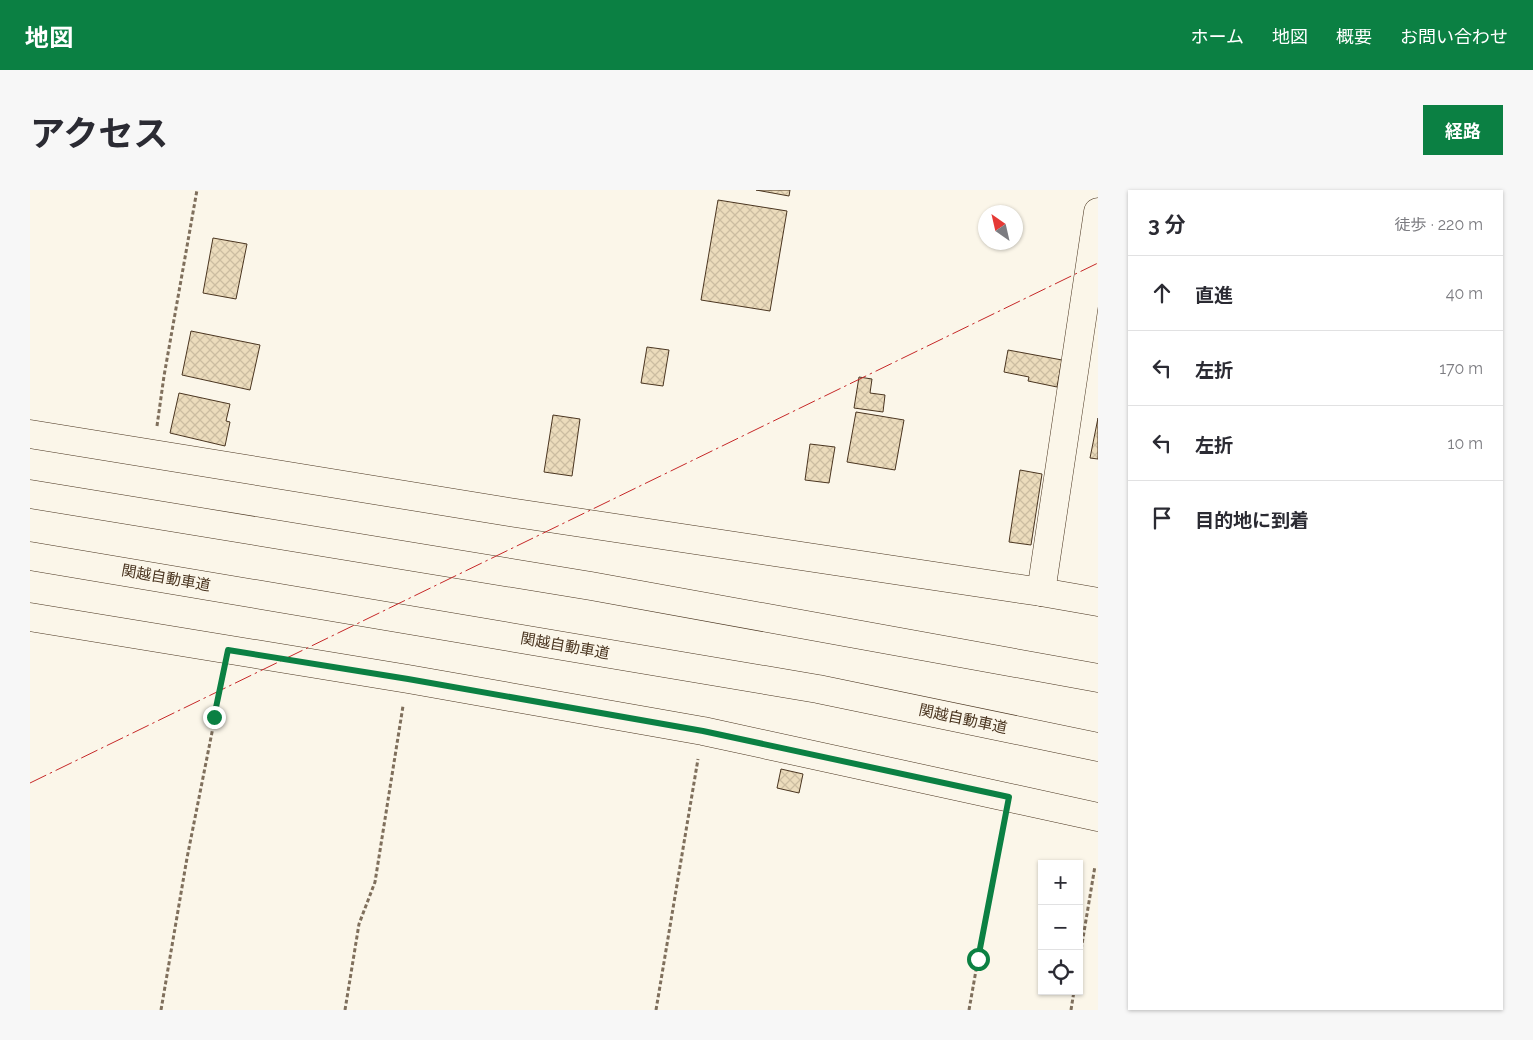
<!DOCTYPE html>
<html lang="ja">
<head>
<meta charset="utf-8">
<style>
  :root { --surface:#fff; --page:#f7f7f7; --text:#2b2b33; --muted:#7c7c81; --line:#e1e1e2; --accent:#0b8043 }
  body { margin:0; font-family:Raleway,"Noto Sans JP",sans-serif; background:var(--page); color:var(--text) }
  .controls { position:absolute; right:15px; bottom:15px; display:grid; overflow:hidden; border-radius:0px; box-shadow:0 1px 4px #0004 }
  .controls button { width:45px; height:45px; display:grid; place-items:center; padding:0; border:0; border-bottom:1px solid var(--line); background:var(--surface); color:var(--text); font:25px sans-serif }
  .compass { position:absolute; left:948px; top:15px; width:45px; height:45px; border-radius:50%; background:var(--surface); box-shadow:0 1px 4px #0004; rotate:326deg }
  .stop { position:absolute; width:15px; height:15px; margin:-11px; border:4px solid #0b8043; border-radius:50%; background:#fff }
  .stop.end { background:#0b8043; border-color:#fff; box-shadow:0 1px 5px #0008 }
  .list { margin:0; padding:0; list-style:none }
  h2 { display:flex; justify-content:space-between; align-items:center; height:65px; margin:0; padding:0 20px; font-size:21px }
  h2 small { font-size:16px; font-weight:400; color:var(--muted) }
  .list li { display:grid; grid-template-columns:32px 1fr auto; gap:15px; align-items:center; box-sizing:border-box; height:75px; padding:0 20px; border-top:1px solid var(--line) }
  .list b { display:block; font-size:19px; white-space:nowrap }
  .list em { font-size:16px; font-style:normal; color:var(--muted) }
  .icon { flex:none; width:28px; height:28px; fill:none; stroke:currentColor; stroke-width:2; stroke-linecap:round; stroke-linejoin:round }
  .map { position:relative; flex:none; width:1068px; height:820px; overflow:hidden; border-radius:0px }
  header { display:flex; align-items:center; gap:30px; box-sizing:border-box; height:70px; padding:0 25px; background:var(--accent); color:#fff }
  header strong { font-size:24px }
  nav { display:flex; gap:28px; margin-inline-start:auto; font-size:18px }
  .intro { display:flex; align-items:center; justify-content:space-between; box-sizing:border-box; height:120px; padding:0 30px }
  h1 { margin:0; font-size:35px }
  .button { padding:12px 22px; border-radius:0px; background:var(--accent); color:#fff; font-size:18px; font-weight:700 }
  main { display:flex; gap:30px; padding:0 30px }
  aside { flex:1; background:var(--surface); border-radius:0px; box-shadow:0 1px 4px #0004 }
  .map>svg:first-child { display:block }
</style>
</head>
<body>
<header>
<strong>地図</strong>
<nav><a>ホーム</a><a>地図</a><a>概要</a><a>お問い合わせ</a></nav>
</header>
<div class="intro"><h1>アクセス</h1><a class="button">経路</a></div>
<main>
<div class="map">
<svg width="1068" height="820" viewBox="0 0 1068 820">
  <defs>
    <pattern id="building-cross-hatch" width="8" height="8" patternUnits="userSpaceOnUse" patternTransform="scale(1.25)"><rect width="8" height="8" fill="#ecdcbc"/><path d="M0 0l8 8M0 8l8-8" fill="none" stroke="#ccbda1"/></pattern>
  </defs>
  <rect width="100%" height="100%" fill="#fbf6e9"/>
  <!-- building -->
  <g fill="url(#building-cross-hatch)" stroke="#4a3520">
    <polygon points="726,0 760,0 759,6"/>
    <polygon points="688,10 757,21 740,121 671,110"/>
    <polygon points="183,48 217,54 206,109 173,103"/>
    <polygon points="161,141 230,155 220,200 152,185"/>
    <polygon points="617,157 639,160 633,196 611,193"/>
    <polygon points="978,160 1032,170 1027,197 998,191 999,187 974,182"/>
    <polygon points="829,187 842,189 840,203 855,205 853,222 824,218"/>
    <polygon points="149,203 200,214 196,231 200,232 195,256 140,243"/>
    <polygon points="826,222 874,230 865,280 817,272"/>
    <polygon points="523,225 550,229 542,286 514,282"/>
    <polygon points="1068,228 1068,269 1060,268"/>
    <polygon points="780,254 805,257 799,293 775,290"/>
    <polygon points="990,280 1012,284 1001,355 979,352"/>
    <polygon points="751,579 773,584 769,603 747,598"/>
  </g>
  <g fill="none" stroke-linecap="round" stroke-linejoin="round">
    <defs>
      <g id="minor">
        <polyline points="0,244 479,322 1011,402 1068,412"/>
        <polyline points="1011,402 1068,22"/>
        <polyline points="0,427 378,489 673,541 1068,627"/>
      </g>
      <g id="highway">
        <polyline points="0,304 561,396 1068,488"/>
        <polyline points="0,366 788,499 1068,557"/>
      </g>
    </defs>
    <!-- minor casing -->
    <use href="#minor" stroke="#4a3520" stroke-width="29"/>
    <!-- highway casing -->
    <use href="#highway" stroke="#4a3520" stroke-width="29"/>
    <!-- path -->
    <g stroke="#7f6f5c" stroke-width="3" stroke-dasharray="4 2.5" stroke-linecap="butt">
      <polyline points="127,236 134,186 167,0"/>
      <polyline points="1049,772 1065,676"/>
      <polyline points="131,820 157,668 193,487"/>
      <polyline points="315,820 329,734 345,692 373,516"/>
      <polyline points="626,820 668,569"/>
      <polyline points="939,820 948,769 973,637"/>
      <polyline points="1041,820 1044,801"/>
    </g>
    <!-- minor -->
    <use href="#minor" stroke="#fbf6e9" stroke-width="28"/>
    <!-- highway -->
    <use href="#highway" stroke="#fbf6e9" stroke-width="28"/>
    <!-- power -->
    <polyline stroke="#c62828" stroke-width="1" stroke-dasharray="18 4 2.5 4" stroke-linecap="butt" points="0,593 1068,73"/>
  </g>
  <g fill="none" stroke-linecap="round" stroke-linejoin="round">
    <!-- route -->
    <polyline stroke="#0b8043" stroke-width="6" points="184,527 198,460 378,489 673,541 979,607 948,769"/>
  </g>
  <g text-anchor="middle" stroke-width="4" stroke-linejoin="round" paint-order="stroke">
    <!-- street labels -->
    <g font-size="15" fill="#4a3520" stroke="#fbf6e9">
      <text transform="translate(136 388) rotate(10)" y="5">関越自動車道</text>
      <text transform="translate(535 456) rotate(10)" y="5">関越自動車道</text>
      <text transform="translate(933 529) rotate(12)" y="5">関越自動車道</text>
    </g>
  </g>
</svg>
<div class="controls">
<button>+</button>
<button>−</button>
<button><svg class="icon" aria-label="locate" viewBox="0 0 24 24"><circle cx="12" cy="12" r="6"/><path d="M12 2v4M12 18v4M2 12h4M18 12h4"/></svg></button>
</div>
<svg class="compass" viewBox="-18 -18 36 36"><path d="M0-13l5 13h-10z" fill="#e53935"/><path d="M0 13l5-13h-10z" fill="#7c7c81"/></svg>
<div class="stop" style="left:948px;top:769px"></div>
<div class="stop end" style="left:184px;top:527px"></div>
</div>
<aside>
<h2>3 分<small>徒歩 · 220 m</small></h2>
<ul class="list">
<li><svg class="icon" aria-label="ahead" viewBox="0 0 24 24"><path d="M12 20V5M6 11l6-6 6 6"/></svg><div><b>直進</b></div><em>40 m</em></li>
<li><svg class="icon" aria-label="left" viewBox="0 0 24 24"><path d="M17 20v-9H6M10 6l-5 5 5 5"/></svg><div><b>左折</b></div><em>170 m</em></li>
<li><svg class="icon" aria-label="left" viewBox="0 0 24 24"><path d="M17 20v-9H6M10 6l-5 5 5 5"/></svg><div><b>左折</b></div><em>10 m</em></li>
<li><svg class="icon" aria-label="arrive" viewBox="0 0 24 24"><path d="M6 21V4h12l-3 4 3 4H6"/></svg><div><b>目的地に到着</b></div></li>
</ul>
</aside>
</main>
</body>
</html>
